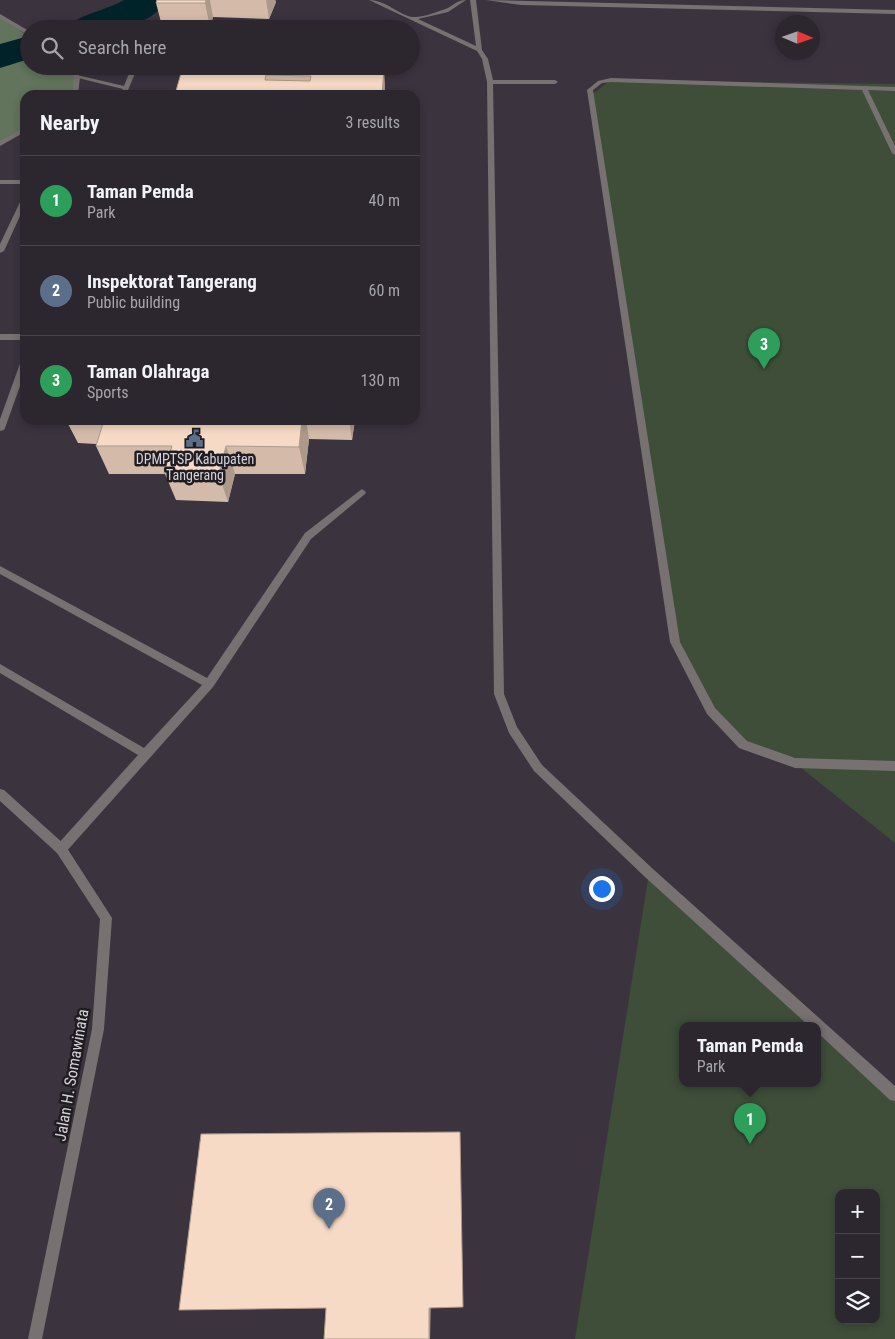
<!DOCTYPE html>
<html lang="en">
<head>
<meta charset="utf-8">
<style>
  :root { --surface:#2c272f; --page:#38333b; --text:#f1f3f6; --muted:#a6a5aa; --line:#48444b; --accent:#f39f84 }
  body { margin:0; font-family:"Roboto Condensed",sans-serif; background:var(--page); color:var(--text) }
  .controls { position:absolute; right:15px; bottom:15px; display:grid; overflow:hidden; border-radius:10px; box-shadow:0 2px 8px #0003 }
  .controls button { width:45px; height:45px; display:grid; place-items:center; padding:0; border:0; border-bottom:1px solid var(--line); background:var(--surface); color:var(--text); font:25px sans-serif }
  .compass { position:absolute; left:775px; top:15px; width:45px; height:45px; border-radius:50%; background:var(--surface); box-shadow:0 2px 8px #0003; rotate:92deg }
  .you { position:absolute; left:601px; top:888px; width:18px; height:18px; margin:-12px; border:4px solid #fff; border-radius:50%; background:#1a73e8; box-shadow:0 0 0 8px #1a73e833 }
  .badge { display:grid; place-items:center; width:32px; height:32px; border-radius:50%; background:var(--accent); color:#fff; font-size:16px; font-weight:700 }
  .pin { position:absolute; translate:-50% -41px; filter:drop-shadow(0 1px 2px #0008) }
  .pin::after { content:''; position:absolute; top:26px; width:18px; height:15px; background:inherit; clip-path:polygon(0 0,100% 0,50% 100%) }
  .popup { position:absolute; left:679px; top:1022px; width:142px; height:65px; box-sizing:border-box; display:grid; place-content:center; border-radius:10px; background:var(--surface); filter:drop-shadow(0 1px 4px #0005); font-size:16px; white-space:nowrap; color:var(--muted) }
  .popup b { font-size:19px; color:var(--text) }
  .popup::after { content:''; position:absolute; left:50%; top:100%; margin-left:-10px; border:10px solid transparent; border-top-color:var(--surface) }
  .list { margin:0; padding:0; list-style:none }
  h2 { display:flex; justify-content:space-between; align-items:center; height:65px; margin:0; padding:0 20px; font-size:21px }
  h2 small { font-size:16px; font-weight:400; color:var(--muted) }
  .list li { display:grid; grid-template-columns:32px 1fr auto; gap:15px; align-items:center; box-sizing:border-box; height:90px; padding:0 20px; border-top:1px solid var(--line) }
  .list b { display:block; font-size:19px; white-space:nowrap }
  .list p { margin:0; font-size:16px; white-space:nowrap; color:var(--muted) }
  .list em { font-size:16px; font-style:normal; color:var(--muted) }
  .icon { flex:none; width:28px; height:28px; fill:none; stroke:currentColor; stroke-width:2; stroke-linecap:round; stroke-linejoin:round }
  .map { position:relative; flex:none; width:895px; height:1339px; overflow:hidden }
  .search { position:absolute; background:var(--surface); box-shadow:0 2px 8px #0003; left:20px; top:20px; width:400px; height:55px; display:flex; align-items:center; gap:12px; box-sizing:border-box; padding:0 18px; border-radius:28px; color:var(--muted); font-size:19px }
  .panel { position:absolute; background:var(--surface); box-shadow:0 2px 8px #0003; left:20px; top:90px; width:400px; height:335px; border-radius:15px }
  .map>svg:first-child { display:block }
</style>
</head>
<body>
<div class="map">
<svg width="895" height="1339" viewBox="0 0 895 1339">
  <rect width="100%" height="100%" fill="#3b343f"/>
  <!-- green -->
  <g fill="#3e4e39" fill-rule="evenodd">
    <polygon points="611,80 895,84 895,843 795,763 743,745 711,711 675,642 590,96"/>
    <path d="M649,873L817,1025H682V1083H818V1025L895,1095V1339H575ZM839,1193H876V1320H839Z"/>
  </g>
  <!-- forest -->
  <polygon fill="#62745c" points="0,16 29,37 29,66 67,66 77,77 75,95 25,95 25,129 0,144"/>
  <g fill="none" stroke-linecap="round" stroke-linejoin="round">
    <!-- river -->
    <g fill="#00232a" fill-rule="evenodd">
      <path d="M124,0H167C144,34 102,29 66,29C75,15 108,10 124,0Z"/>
      <polygon points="29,36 29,59 0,68 0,44"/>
    </g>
    <!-- service -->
    <g fill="#787171" fill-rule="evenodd">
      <polygon points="132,66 138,66 126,95 120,95 123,89 74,77 77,75 124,86"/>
      <rect x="0" y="180" width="25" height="4"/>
      <polygon points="25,196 25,205 4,251 0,253 0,244 22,198"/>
      <rect x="0" y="334" width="25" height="6"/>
      <polygon points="25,358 25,372 5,428 4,430 0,431 0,419 21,361"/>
      <polygon points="362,489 366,492 365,494 311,539 213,687 65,853 61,854 57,853 55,849 57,845 138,755 0,673 0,664 144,748 202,685 0,574 0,566 207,678 305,533"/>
    </g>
    <!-- minor -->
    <g fill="#787171" fill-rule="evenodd">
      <path d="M369,0C386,0 400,16 413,17C422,18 440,11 448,8C455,4 458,0 466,0L448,12L418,19L476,46L470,0H476L482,50L488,59L493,80H555L558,82L555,84H493L504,694L517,727L542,765L653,869L895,1086V1101L890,1100L818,1033V1025H808L645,877L534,771L509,733L494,694L487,82L482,59L477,51Z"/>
      <polygon points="486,0 895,10 895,14 521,5"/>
      <polygon points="0,14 29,31 29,36 0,18"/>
      <polygon points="65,66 71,66 80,77 78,95 72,95 74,77"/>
      <polygon points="611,78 895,87 895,91 868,90 895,146 895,155 892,153 862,90 611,82 602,83 593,90 680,642 715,708 747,741 795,758 895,761 895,771 795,768 739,748 707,714 670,642 587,90 598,81"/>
      <polygon points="25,127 25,132 0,146 0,141"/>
      <polygon points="0,789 4,790 65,845 112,918 104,1029 42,1339 28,1339 92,1029 100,919 57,853 0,801"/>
    </g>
  </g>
  <!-- wall -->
  <g fill="#d4bba9">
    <polygon points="157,0 275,0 276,2 269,19 213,17 210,27 162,26 156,3"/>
    <polygon points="183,66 354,66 354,70 384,70 385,95 177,95 176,91"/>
    <polygon points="66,420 355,420 352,440 309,439 305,474 235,474 228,502 176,500 165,474 109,474 96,446 96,444 78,443"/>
  </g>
  <!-- shaded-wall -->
  <g fill="#ac998a">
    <polygon points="206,0 210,0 213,17 210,27 205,3"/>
    <polygon points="266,0 275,0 276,2 269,19"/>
    <polygon points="351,66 354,66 355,82 350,70"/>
    <polygon points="384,70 385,95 382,95"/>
    <polygon points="302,420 306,420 309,439 305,474 299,447"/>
    <polygon points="349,420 355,420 352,440"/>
    <polygon points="226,446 235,474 228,502 219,475"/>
    <polygon points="431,1297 430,1339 429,1339 429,1308"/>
  </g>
  <!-- building -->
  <g fill="#f6dac5" stroke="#ac998a" fill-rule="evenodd">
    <polygon points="157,0 206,0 205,3 156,3"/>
    <path d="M183,66H351L350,70H384L382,94H346V95H205L207,91H176ZM266,75L311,76L310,81L265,80Z"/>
    <polygon points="104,420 302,420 299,447 226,446 219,475 164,473 172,446 96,446"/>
    <polygon points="460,1132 463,1307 429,1308 429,1339 324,1339 326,1308 179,1310 201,1134"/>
  </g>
  <!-- icons -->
  <defs>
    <symbol id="civic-bare" viewBox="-9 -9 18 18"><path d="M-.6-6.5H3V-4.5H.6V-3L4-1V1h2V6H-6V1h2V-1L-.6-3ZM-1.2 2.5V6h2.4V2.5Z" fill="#5c6f8a" stroke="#201d22" stroke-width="2.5" paint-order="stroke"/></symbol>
  </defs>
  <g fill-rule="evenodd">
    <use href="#civic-bare" x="182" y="426" width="25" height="25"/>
  </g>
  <g text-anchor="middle" stroke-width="5" stroke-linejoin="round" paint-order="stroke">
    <!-- poi labels -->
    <g font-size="14" fill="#d5d1d8" stroke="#201d22">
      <text x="195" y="464">DPMPTSP Kabupaten<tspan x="195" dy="16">Tangerang</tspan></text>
    </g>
    <!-- near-street labels -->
    <g font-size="16" fill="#d5d1d8" stroke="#201d22">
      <text transform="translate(71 1075) rotate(-80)" y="6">Jalan H. Somawinata</text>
    </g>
  </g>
</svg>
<div class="controls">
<button>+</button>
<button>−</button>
<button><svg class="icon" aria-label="layers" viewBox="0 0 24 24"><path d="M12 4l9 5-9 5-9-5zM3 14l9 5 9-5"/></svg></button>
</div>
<svg class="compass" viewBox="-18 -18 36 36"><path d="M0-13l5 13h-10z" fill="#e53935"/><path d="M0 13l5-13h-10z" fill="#a6a5aa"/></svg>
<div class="you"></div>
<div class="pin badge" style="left:750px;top:1144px;background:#2e9e5b">1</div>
<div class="popup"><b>Taman Pemda</b>Park</div>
<div class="pin badge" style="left:329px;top:1229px;background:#5c6f8a">2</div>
<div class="pin badge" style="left:764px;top:369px;background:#2e9e5b">3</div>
<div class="search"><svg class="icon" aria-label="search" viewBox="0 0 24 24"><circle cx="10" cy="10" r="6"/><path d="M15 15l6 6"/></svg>Search here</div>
<section class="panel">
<h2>Nearby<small>3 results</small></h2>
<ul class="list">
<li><span class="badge" style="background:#2e9e5b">1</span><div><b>Taman Pemda</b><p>Park</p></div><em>40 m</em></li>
<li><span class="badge" style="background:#5c6f8a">2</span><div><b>Inspektorat Tangerang</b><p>Public building</p></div><em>60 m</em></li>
<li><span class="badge" style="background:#2e9e5b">3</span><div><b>Taman Olahraga</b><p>Sports</p></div><em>130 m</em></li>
</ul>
</section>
</div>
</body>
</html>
